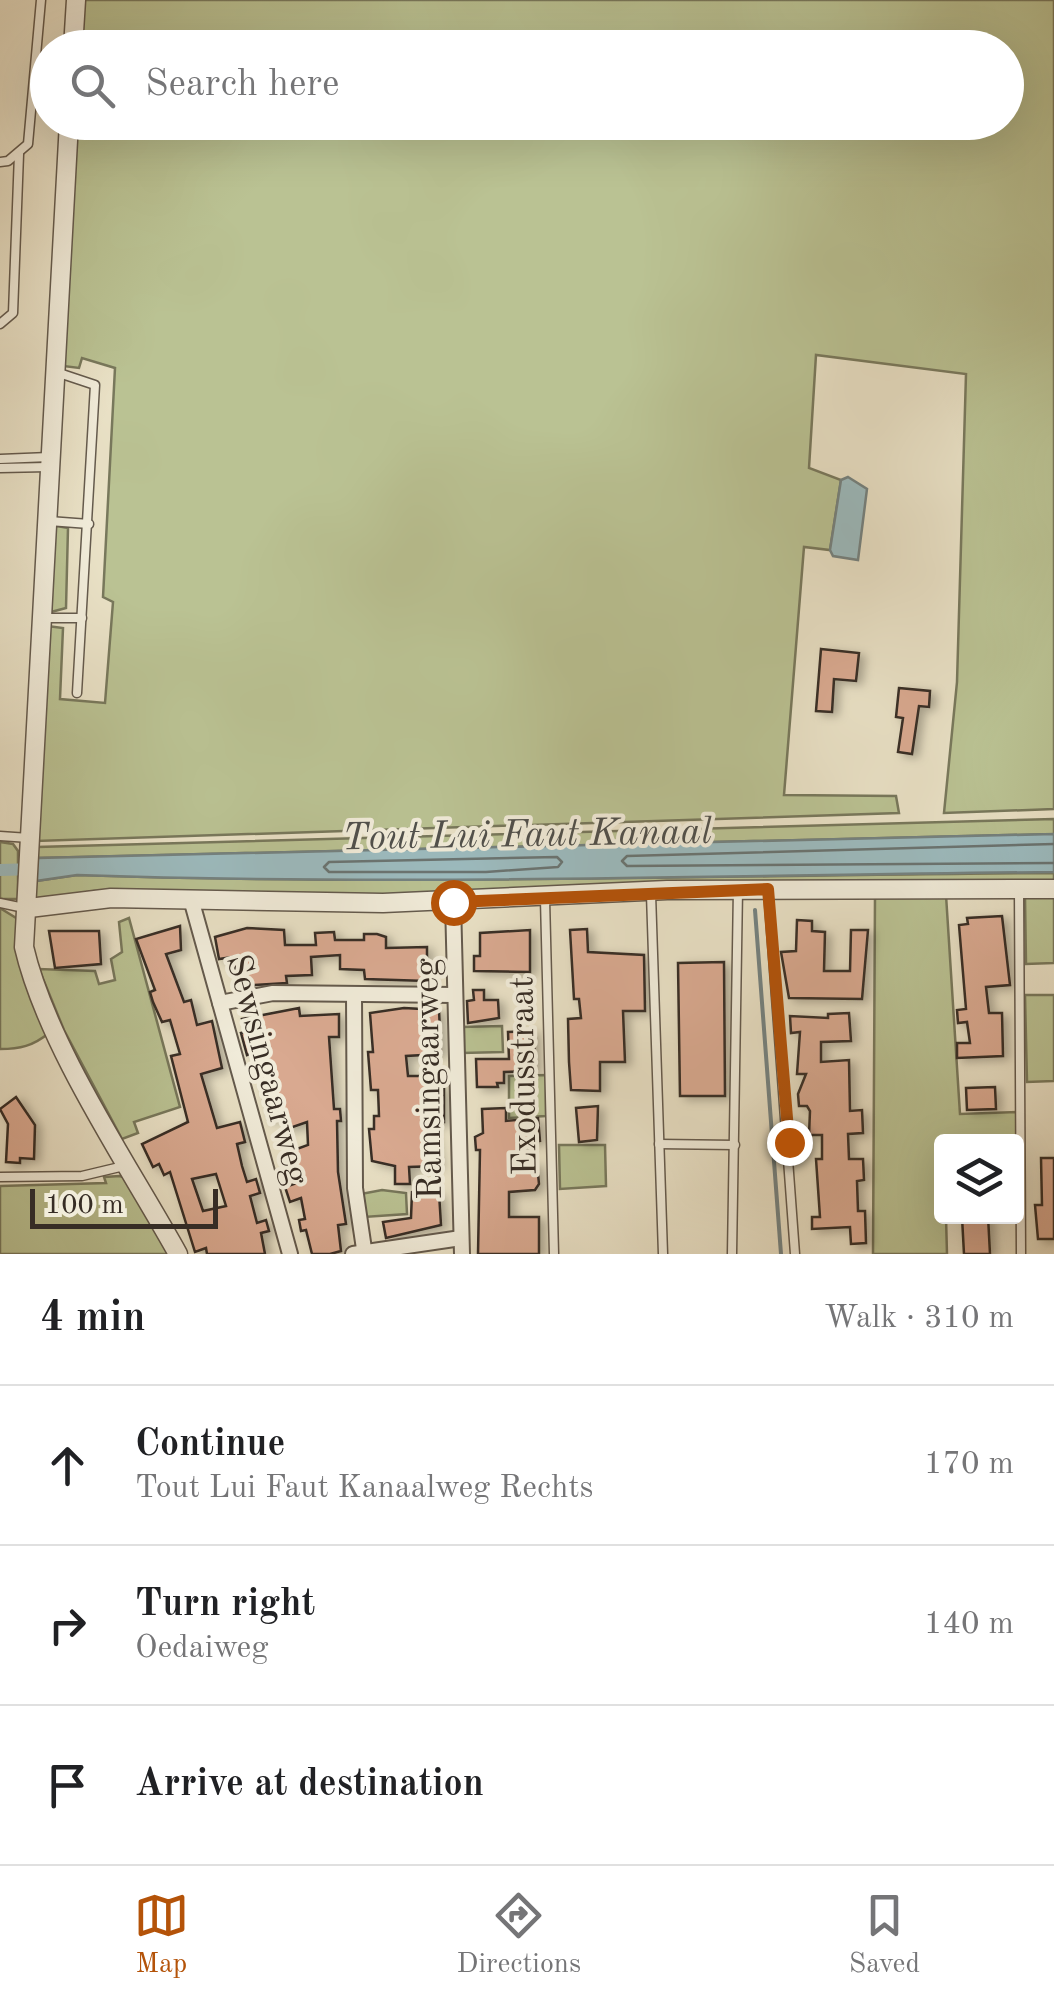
<!DOCTYPE html>
<html lang="en">
<head>
<meta charset="utf-8">
<style>
  :root { --surface:#fff; --page:#f6f6f6; --text:#202124; --muted:#757577; --line:#e0e0e0; --accent:#b45309 }
  body { margin:0; font-family:"Old Standard TT",serif; background:var(--page); color:var(--text) }
  .controls { position:absolute; right:30px; bottom:30px; display:grid; overflow:hidden; border-radius:10px; box-shadow:0 10px 40px #0002 }
  .controls button { width:90px; height:90px; display:grid; place-items:center; padding:0; border:0; border-bottom:2px solid var(--line); background:var(--surface); color:var(--text); font:50px sans-serif }
  .scale { position:absolute; left:30px; bottom:25px; width:188px; box-sizing:border-box; padding-left:10px; border:5px solid #372d25; border-top:0; font-size:28px; line-height:35px; white-space:nowrap; color:#372d25; -webkit-text-stroke:8px #f1ecda; paint-order:stroke }
  .stop { position:absolute; width:30px; height:30px; margin:-22px; border:8px solid #b45309; border-radius:50%; background:#fff }
  .stop.end { background:#b45309; border-color:#fff; box-shadow:0 2px 10px #0008 }
  .list { margin:0; padding:0; list-style:none }
  h2 { display:flex; justify-content:space-between; align-items:center; height:130px; margin:0; padding:0 40px; font-size:42px }
  h2 small { font-size:32px; font-weight:400; color:var(--muted) }
  .list li { display:grid; grid-template-columns:65px 1fr auto; gap:30px; align-items:center; box-sizing:border-box; height:160px; padding:0 40px; border-top:2px solid var(--line) }
  .list b { display:block; font-size:38px; white-space:nowrap }
  .list p { margin:0; font-size:32px; white-space:nowrap; color:var(--muted) }
  .list em { font-size:32px; font-style:normal; color:var(--muted) }
  .icon { flex:none; width:55px; height:55px; fill:none; stroke:currentColor; stroke-width:2; stroke-linecap:round; stroke-linejoin:round }
  .map { position:relative; flex:none; width:1054px; height:1254px; overflow:hidden }
  .search { position:absolute; background:var(--surface); box-shadow:0 10px 40px #0002; left:30px; right:30px; top:30px; height:110px; display:flex; align-items:center; gap:25px; box-sizing:border-box; padding:0 35px; border-radius:55px; color:var(--muted); font-size:38px }
  .sheet { height:610px; background:var(--surface) }
  nav { display:flex; justify-content:space-around; align-items:center; box-sizing:border-box; height:140px; border-top:2px solid var(--line); background:var(--surface); font-size:28px; color:var(--muted) }
  nav a { display:grid; justify-items:center; gap:5px }
  nav .on { color:var(--accent) }
  .map>svg:first-child { display:block }
</style>
</head>
<body>
<div class="map">
<svg width="1054" height="1254" viewBox="0 0 1054 1254">
  <defs>
    <filter id="shadow"><feDropShadow dx="5.5" dy="3" stdDeviation="5" flood-color="#0004"/></filter>
  </defs>
  <rect width="100%" height="100%" fill="#e9e1c6"/>
  <filter id="stains"><feTurbulence type="fractalNoise" baseFrequency=".002" numOctaves="4"/><feColorMatrix values="0 0 0 0 .2 0 0 0 0 .09 0 0 0 0 .02 0 0 0 .5 -.17"/></filter>
  <radialGradient id="worn" r=".72"><stop offset=".6" stop-color="#630" stop-opacity="0"/><stop offset="1" stop-color="#630" stop-opacity=".3"/></radialGradient>
  <!-- green -->
  <g fill="#bac293" stroke="#78785c" stroke-width="2.5">
    <polygon points="84,0 1054,0 1054,809 944,813 957,682 966,374 816,355 809,468 841,480 830,550 804,547 784,795 896,796 899,813 36,841 47,626 63,628 60,699 105,703 113,602 103,597 115,368 82,358 79,368 63,366 77,123 1006,122 1006,48 81,47"/>
    <polygon points="57,526 68,528 66,608 51,612 53,529"/>
    <polygon points="1054,819 1054,834 38,858 37,847"/>
    <polygon points="0,842 13,844 18,851 18,899 0,899"/>
    <path d="M1054,873V881L396,897L94,891L34,900L36,881L77,875C403,886 728,875 1054,873Z"/>
    <polygon points="946,895 960,1114 1017,1112 1018,1204 1016,1142 942,1142 942,1216 946,1217 947,1254 873,1254 875,896"/>
    <polygon points="1025,897 1054,897 1054,963 1026,964"/>
    <path d="M0,908L21,921L49,1033C33,1046 20,1049 0,1049Z"/>
    <polygon points="129,918 180,1107 134,1122 138,1133 122,1139 64,1030 39,969 95,971 99,984 115,980 111,959 122,952 119,922"/>
    <polygon points="1025,995 1054,995 1054,1081 1027,1082"/>
    <polygon points="502,1026 503,1052 462,1053 461,1027"/>
    <polygon points="546,1075 546,1116 509,1118 509,1076"/>
    <polygon points="605,1145 606,1186 560,1189 559,1145"/>
    <polygon points="120,1176 128,1179 168,1254 0,1254 0,1186 106,1183 104,1177"/>
    <polygon points="382,1190 406,1193 407,1214 364,1217 361,1194"/>
  </g>
  <!-- water -->
  <g fill="#9cbbbf" stroke="#748281" stroke-width="2.5">
    <polygon points="848,477 867,489 858,560 833,556 830,550 841,480"/>
    <path d="M1054,834V872C728,875 403,886 77,875L36,881L38,858Z"/>
  </g>
  <g fill="none" stroke-linecap="round" stroke-linejoin="round">
    <!-- shore -->
    <g stroke="#6a7472" stroke-width="2.5">
      <polyline points="1054,844 627,856 622,861 627,866 1054,863"/>
      <polygon points="557,857 562,862 558,867 486,872 329,872 324,867 329,862"/>
    </g>
    <!-- stream -->
    <polyline stroke="#748281" stroke-width="4" points="755,910 781,1254"/>
    <!-- canal -->
    <polyline stroke="#9cbbbf" stroke-width="12" points="0,870 37,869"/>
  </g>
  <!-- building -->
  <g fill="#d9a990" stroke="#372d25" stroke-width="2.5" fill-rule="evenodd" filter="url(#shadow)">
    <polygon points="821,649 859,653 856,681 834,679 832,712 816,711"/>
    <polygon points="899,688 930,691 929,707 919,706 912,754 898,752 903,718 896,717"/>
    <polygon points="1002,916 1010,985 986,987 989,1013 1002,1013 1003,1056 957,1058 957,1043 970,1043 967,1022 958,1023 957,1010 966,1009 959,925 968,924 967,918"/>
    <polygon points="797,920 812,921 812,931 825,932 824,971 850,971 851,930 868,930 862,999 789,998 781,952 796,951"/>
    <path d="M180,926L181,950L166,954L184,1002L191,1000L197,1025L212,1021L222,1068L201,1074L217,1128L240,1122L245,1142L237,1144L242,1166L247,1182L256,1179L260,1193L250,1196L257,1223L266,1220L269,1231L261,1233L265,1254H207L206,1248L195,1252L170,1172L164,1175L159,1164L153,1167L142,1144L188,1122L171,1056L180,1054L170,1020L162,1022L153,1002L150,992L155,990L136,939ZM216,1174L226,1206L203,1211L192,1179Z"/>
    <polygon points="247,928 284,930 285,945 316,945 315,933 334,932 335,940 364,940 364,934 377,934 386,937 386,948 427,947 427,981 365,979 364,970 340,969 340,955 311,957 312,975 286,976 287,983 238,986 233,957 219,959 215,937"/>
    <polygon points="587,929 588,952 644,955 645,1011 623,1011 625,1062 600,1062 600,1091 571,1090 569,1062 568,1019 581,1018 579,999 574,999 570,930"/>
    <polygon points="530,930 530,972 474,971 474,956 480,956 480,933"/>
    <polygon points="49,931 99,931 101,964 55,968"/>
    <polygon points="724,962 725,1096 680,1096 678,963"/>
    <polygon points="473,990 484,990 484,1000 498,1000 499,1018 468,1023 467,1001 474,1000"/>
    <polygon points="299,1008 300,1016 339,1014 339,1037 329,1037 334,1109 340,1109 341,1121 337,1121 338,1172 346,1224 338,1225 341,1251 330,1254 312,1254 306,1230 301,1231 299,1220 305,1219 301,1198 290,1202 285,1187 294,1184 283,1154 308,1145 307,1122 287,1129 282,1115 268,1120 252,1053 247,1055 241,1033 246,1032 242,1019"/>
    <polygon points="404,1008 439,1010 441,1054 406,1056 408,1076 438,1076 438,1089 444,1089 444,1122 431,1123 438,1166 409,1167 410,1184 395,1184 395,1166 372,1161 369,1129 374,1129 374,1116 379,1116 378,1090 371,1090 368,1052 373,1052 370,1013"/>
    <polygon points="849,1013 851,1041 821,1042 821,1062 849,1060 850,1111 862,1110 863,1133 848,1134 849,1159 863,1159 864,1180 857,1181 858,1211 865,1211 866,1243 851,1244 850,1227 812,1229 812,1217 820,1217 816,1159 822,1159 822,1135 809,1135 810,1111 807,1106 799,1106 798,1094 806,1074 797,1074 800,1032 791,1033 790,1016 828,1018 828,1014"/>
    <polygon points="534,1031 535,1071 504,1072 504,1083 497,1083 498,1087 477,1087 476,1059 509,1059 508,1032"/>
    <polygon points="995,1087 996,1109 967,1110 966,1088"/>
    <polygon points="16,1097 35,1125 34,1159 20,1158 20,1163 6,1162 8,1124 0,1109"/>
    <polygon points="598,1106 597,1140 579,1142 576,1108"/>
    <polygon points="506,1108 506,1121 538,1118 540,1141 522,1143 523,1165 537,1164 539,1184 535,1190 509,1192 509,1217 539,1217 539,1254 478,1254 480,1150 476,1150 475,1137 483,1133 482,1109"/>
    <polygon points="1041,1158 1054,1158 1054,1239 1038,1239 1035,1205 1042,1205"/>
    <polygon points="424,1190 425,1196 439,1193 441,1225 386,1238 383,1222 411,1218 412,1192"/>
    <polygon points="984,1216 988,1216 990,1254 964,1254 962,1217"/>
  </g>
  <g fill="none" stroke-linecap="round" stroke-linejoin="round">
    <defs>
      <g id="service">
        <polyline points="0,162 8,161 28,144 41,0"/>
        <polyline points="0,324 13,313 19,154"/>
        <polyline points="56,372 95,385 77,693"/>
        <polyline points="0,459 49,457"/>
        <polyline points="0,468 48,467"/>
        <polyline points="49,521 89,524"/>
        <polyline points="45,618 82,618"/>
        <polyline points="0,836 29,838"/>
        <polyline points="768,889 795,1254"/>
        <polyline points="1019,889 1021,1254"/>
        <polyline points="651,894 663,1254"/>
        <polyline points="545,899 554,1254"/>
        <polyline points="0,903 24,908"/>
        <polyline points="659,1144 735,1145"/>
        <polyline points="0,1177 82,1176 124,1166"/>
        <polyline points="732,1254 738,889"/>
      </g>
      <g id="minor">
        <polyline points="191,899 290,1254"/>
        <polyline points="453,902 462,1254"/>
        <polyline points="354,994 355,1188 364,1249"/>
        <polyline points="220,1003 273,993 454,995"/>
        <polyline points="353,1254 461,1238"/>
      </g>
      <g id="tertiary">
        <polyline points="73,48 76,0"/>
        <path d="M69,122L24,947C47,1046 128,1164 178,1254"/>
        <polyline points="29,908 111,898 383,903 667,890 1054,889"/>
      </g>
    </defs>
    <!-- service casing -->
    <use href="#service" stroke="#645a4d" stroke-width="11"/>
    <!-- minor casing -->
    <use href="#minor" stroke="#645a4d" stroke-width="18"/>
    <!-- tertiary casing -->
    <use href="#tertiary" stroke="#645a4d" stroke-width="21"/>
    <!-- service -->
    <use href="#service" stroke="#f1ecda" stroke-width="8"/>
    <!-- minor -->
    <use href="#minor" stroke="#f1ecda" stroke-width="14"/>
    <!-- tertiary -->
    <use href="#tertiary" stroke="#f1ecda" stroke-width="18"/>
  </g>
  <g fill="none" stroke-linecap="round" stroke-linejoin="round">
    <!-- route -->
    <polyline stroke="#b45309" stroke-width="12" points="453,902 768,889 789,1142"/>
  </g>
  <g text-anchor="middle" stroke-width="8" stroke-linejoin="round" paint-order="stroke">
    <!-- street labels -->
    <g font-size="35" fill="#372d25" stroke="#f1ecda">
      <text transform="translate(269 1069) rotate(75)" y="12">Sewsingaarweg</text>
      <text transform="translate(522 1076) rotate(-91)" y="12">Exodusstraat</text>
      <text transform="translate(427 1079) rotate(-91)" y="12">Ramsingaarweg</text>
    </g>
    <!-- water labels -->
    <g font-size="38" font-style="italic" fill="#50504c" stroke="#f1ecda">
      <text transform="translate(527 833) rotate(-1)" y="13">Tout Lui Faut Kanaal</text>
    </g>
  </g>
  <rect width="100%" height="100%" filter="url(#stains)"/>
  <rect width="100%" height="100%" fill="url(#worn)"/>
</svg>
<div class="controls">
<button><svg class="icon" aria-label="layers" viewBox="0 0 24 24"><path d="M12 4l9 5-9 5-9-5zM3 14l9 5 9-5"/></svg></button>
</div>
<div class="scale">100 m</div>
<div class="stop" style="left:453px;top:902px"></div>
<div class="stop end" style="left:789px;top:1142px"></div>
<div class="search"><svg class="icon" aria-label="search" viewBox="0 0 24 24"><circle cx="10" cy="10" r="6"/><path d="M15 15l6 6"/></svg>Search here</div>
</div>
<section class="sheet">
<h2>4 min<small>Walk · 310 m</small></h2>
<ul class="list">
<li><svg class="icon" aria-label="ahead" viewBox="0 0 24 24"><path d="M12 20V5M6 11l6-6 6 6"/></svg><div><b>Continue</b><p>Tout Lui Faut Kanaalweg Rechts</p></div><em>170 m</em></li>
<li><svg class="icon" aria-label="right" viewBox="0 0 24 24"><path d="M7 20v-9h11M14 6l5 5-5 5"/></svg><div><b>Turn right</b><p>Oedaiweg</p></div><em>140 m</em></li>
<li><svg class="icon" aria-label="arrive" viewBox="0 0 24 24"><path d="M6 21V4h12l-3 4 3 4H6"/></svg><div><b>Arrive at destination</b></div></li>
</ul>
</section>
<nav>
<a class="on"><svg class="icon" aria-label="map" viewBox="0 0 24 24"><path d="M3 6l6-2 6 2 6-2v14l-6 2-6-2-6 2zM9 4v14M15 6v14"/></svg>Map</a>
<a><svg class="icon" aria-label="directions" viewBox="0 0 24 24"><path d="M12 3l9 9-9 9-9-9zM9 14v-3h6M13 9l2 2-2 2"/></svg>Directions</a>
<a><svg class="icon" aria-label="saved" viewBox="0 0 24 24"><path d="M7 4h10v16l-5-4-5 4z"/></svg>Saved</a>
</nav>
</body>
</html>
